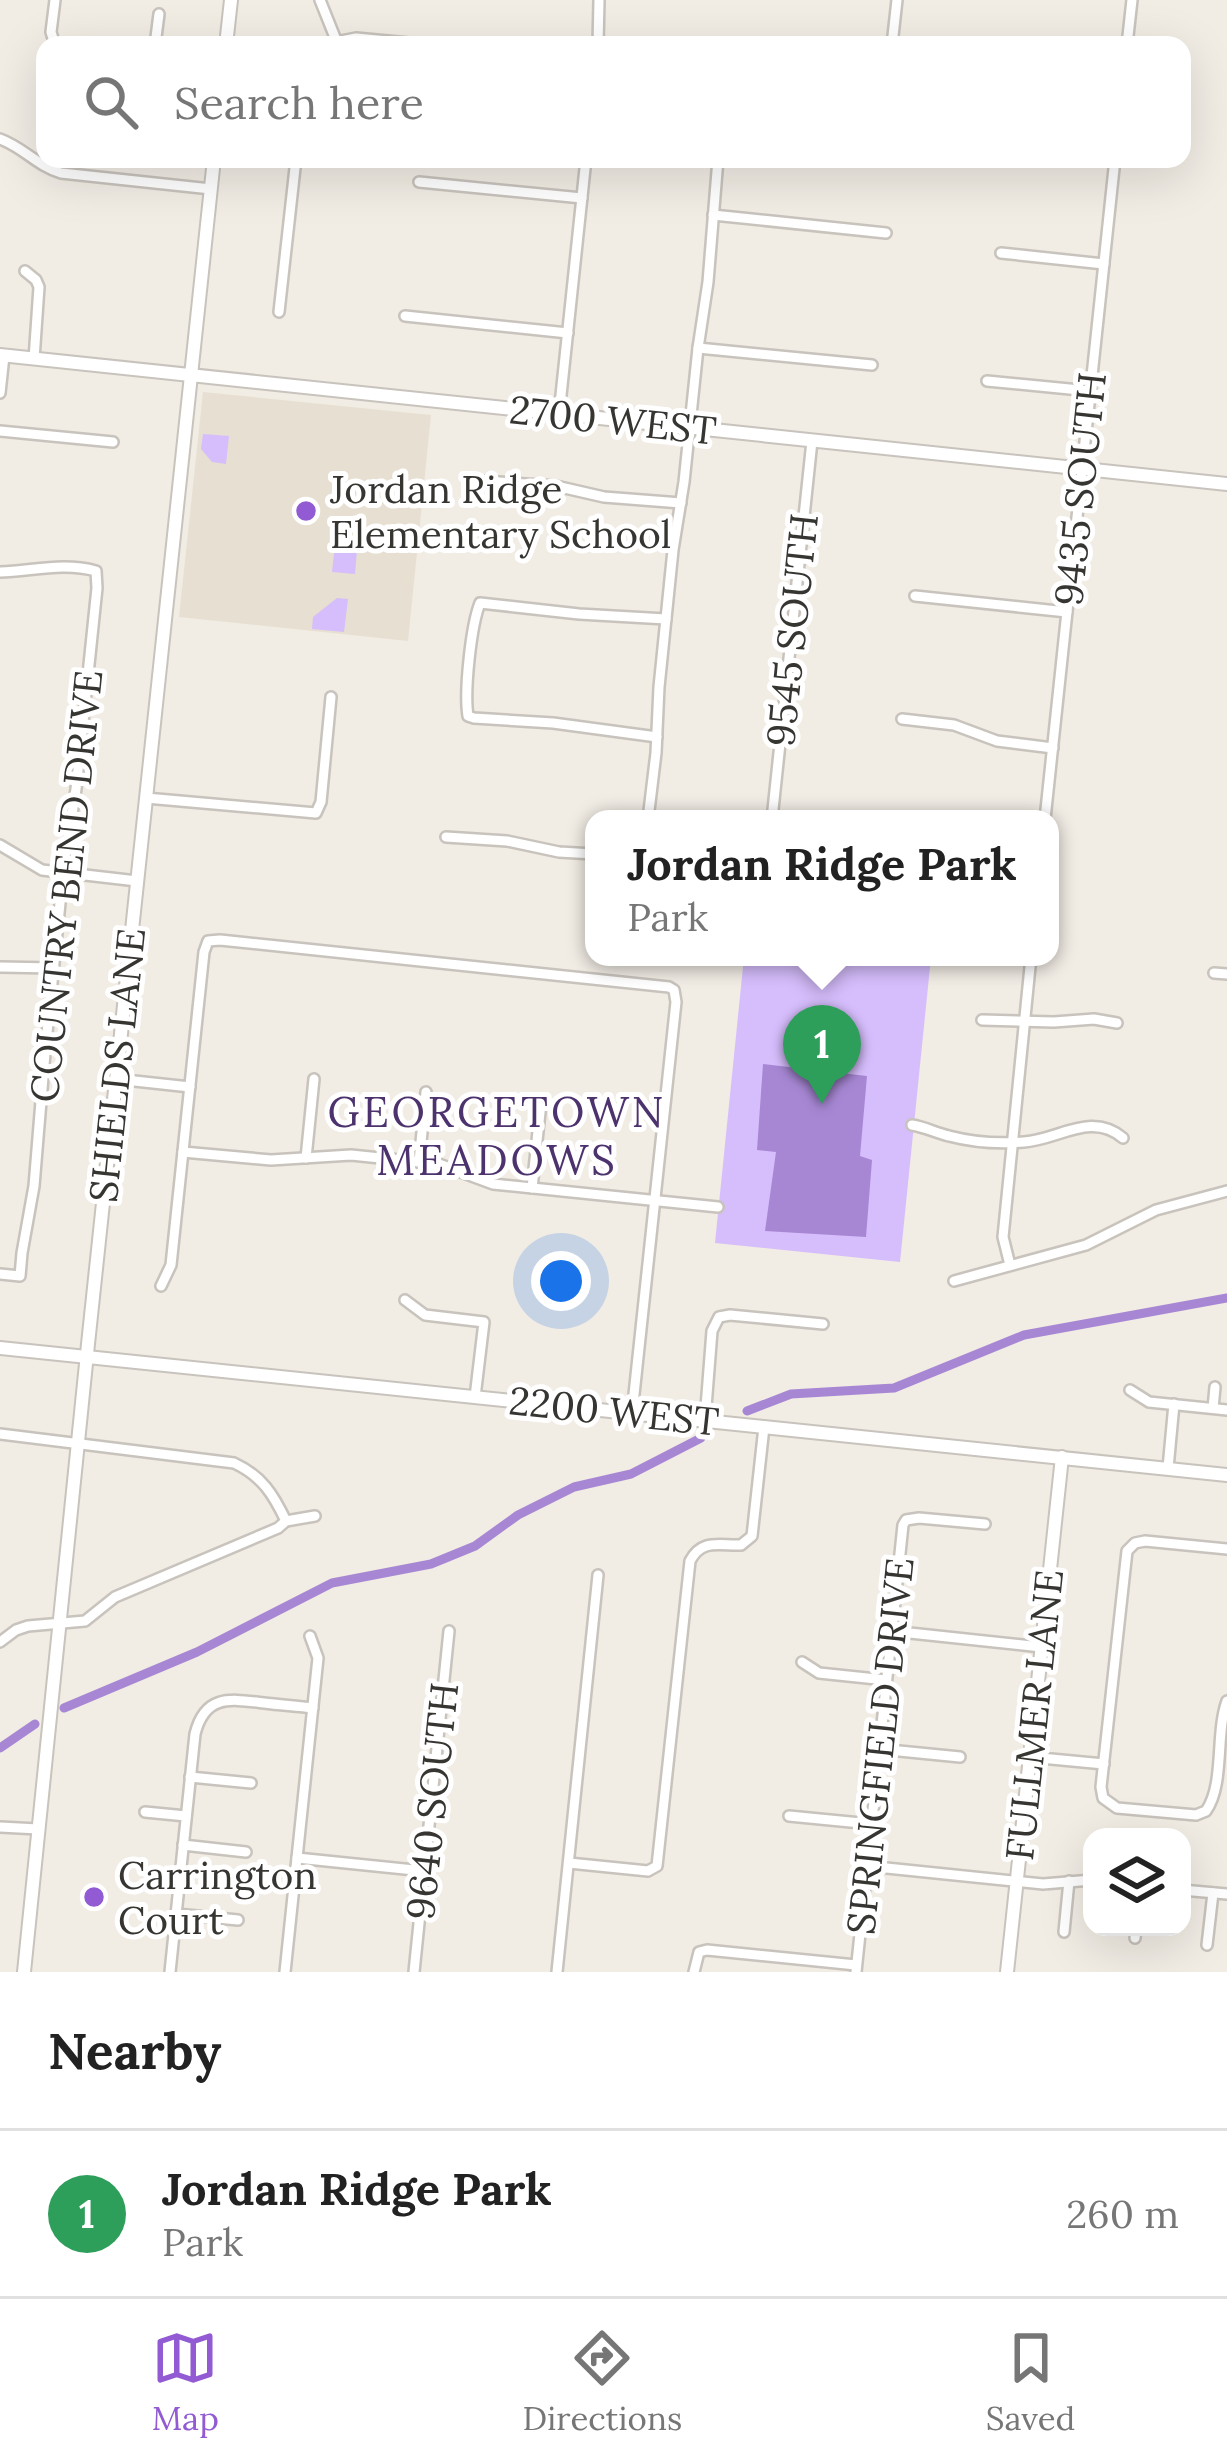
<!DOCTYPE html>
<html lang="en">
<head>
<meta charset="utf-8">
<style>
  :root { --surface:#fff; --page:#f6f6f6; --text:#222; --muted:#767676; --line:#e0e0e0; --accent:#925bd3 }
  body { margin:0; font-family:Lora,serif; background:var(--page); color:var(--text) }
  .controls { position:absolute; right:36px; bottom:36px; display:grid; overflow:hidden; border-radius:24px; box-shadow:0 12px 48px #0002 }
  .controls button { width:108px; height:108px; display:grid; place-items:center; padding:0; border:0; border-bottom:3px solid var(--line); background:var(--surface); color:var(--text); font:60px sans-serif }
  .you { position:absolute; left:561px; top:1281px; width:42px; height:42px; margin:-30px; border:9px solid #fff; border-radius:50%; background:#1a73e8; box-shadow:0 0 0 18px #1a73e833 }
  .badge { display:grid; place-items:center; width:78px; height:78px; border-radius:50%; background:var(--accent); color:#fff; font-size:39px; font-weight:700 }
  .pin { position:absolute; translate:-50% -99px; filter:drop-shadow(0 3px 6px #0008) }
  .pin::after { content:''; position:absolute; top:63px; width:42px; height:36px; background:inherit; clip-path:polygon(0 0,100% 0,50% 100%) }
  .popup { position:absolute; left:585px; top:810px; width:474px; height:156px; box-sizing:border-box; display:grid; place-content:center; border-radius:24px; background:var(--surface); filter:drop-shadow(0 3px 9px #0005); font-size:39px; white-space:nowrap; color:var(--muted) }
  .popup b { font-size:45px; color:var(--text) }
  .popup::after { content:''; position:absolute; left:50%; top:100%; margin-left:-24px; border:24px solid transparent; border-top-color:var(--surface) }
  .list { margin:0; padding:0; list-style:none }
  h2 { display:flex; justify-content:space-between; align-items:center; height:156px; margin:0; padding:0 48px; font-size:51px }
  h2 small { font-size:39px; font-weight:400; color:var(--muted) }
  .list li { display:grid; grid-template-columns:78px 1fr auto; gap:36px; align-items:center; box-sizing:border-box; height:168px; padding:0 48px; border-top:3px solid var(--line) }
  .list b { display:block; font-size:45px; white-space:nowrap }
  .list p { margin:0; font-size:39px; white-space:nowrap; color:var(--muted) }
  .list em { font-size:39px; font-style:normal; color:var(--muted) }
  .icon { flex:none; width:66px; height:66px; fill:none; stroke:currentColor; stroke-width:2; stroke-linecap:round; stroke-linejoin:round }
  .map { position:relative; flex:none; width:1227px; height:1972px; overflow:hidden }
  .search { position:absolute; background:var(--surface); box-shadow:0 12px 48px #0002; left:36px; right:36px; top:36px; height:132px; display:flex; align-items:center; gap:30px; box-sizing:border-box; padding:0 42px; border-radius:24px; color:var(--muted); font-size:45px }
  .sheet { height:324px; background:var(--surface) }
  nav { display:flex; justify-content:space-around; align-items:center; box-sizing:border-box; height:168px; border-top:3px solid var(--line); background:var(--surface); font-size:33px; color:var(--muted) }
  nav a { display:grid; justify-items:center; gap:6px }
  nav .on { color:var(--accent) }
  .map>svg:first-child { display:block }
</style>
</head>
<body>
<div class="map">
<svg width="1227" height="1972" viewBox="0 0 1227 1972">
  <rect width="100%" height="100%" fill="#f1ece4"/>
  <!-- built -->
  <polygon fill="#e7dfd1" points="203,392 431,415 408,641 179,617"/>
  <!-- green -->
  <g fill="#d6bdfc">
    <polygon points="203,434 229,436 226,464 212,462 201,449"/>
    <polygon points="336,535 358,538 355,574 332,572"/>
    <polygon points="337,598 348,599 344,632 312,629 313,617"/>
    <polygon points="744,957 931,957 900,1262 715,1243"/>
  </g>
  <!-- water -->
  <polygon fill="#a787d4" points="763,1064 867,1076 860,1156 872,1160 866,1237 765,1231 776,1152 757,1150"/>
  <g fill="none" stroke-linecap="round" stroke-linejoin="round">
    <!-- canal -->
    <g stroke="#a787d4" stroke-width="9">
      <polyline points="747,1411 791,1394 894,1388 1024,1335 1227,1298"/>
      <polyline points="64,1708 197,1652 332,1583 431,1564 475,1546 518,1515 574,1487 631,1474 701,1438"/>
      <polyline points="0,1748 35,1724"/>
    </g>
    <defs>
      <g id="street">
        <polyline points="55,0 51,32 55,45"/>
        <polyline points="320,0 336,40"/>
        <polyline points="155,45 159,14"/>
        <polyline points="320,45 356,38 430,45"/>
        <polyline points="598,45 599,0"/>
        <polyline points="892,45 897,0"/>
        <polyline points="1127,45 1132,0"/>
        <path d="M0,139C23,147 37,166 61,173L211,189"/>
        <polyline points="419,182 582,198"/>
        <polyline points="713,215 886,233"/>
        <polyline points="1001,253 1104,264"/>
        <polyline points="25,271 36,280 39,287 34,359"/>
        <polyline points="279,312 296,159"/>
        <polyline points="405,316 568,333"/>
        <polyline points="698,348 872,365"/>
        <polyline points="987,381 1090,391"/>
        <polyline points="0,393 4,356"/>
        <polyline points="559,414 586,159"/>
        <polyline points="0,431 113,442"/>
        <polyline points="484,481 556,486 604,497 681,503"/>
        <path d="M0,572C33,571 63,562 96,571L97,588L76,789L64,863L45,1053L34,1186L22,1253L20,1276L0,1274"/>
        <polyline points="915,596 1067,612"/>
        <polyline points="902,719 954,725 997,741 1053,748"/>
        <path d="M657,737L553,723L474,718L468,716C464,691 471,626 480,603L579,614L666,619"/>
        <polyline points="146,798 316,813 321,802 331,697"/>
        <polyline points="648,819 656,753 659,687 673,550 684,482 698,348 708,282 718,159"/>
        <polyline points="772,819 812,441"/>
        <polyline points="1045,819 1115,159"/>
        <polyline points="446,837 507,841 559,852 594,854"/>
        <polyline points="0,845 42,870 137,881"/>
        <polyline points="774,957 781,959"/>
        <polyline points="0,967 54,968"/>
        <polyline points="1214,973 1227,974"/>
        <polyline points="982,1020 1054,1022 1094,1019 1117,1023"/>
        <polyline points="116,1079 190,1087"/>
        <path d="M912,1125C925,1127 936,1133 949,1136C972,1142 1000,1144 1024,1142C1058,1140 1091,1111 1123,1138"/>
        <polyline points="183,1152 271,1160 351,1155 439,1164 493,1184 718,1207"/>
        <polyline points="306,1158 314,1079"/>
        <polyline points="419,1162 426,1092"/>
        <polyline points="532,1188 541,1103"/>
        <polyline points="1010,1265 1003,1237 1031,957"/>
        <polyline points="954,1281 1086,1245 1156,1210 1227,1191"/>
        <polyline points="161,1286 171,1265 204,952 208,941 220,940 669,987 674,990 676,1002 632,1413"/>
        <polyline points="405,1300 425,1315 484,1322 475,1397"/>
        <polyline points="1130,1390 1149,1402 1227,1410"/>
        <polyline points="1213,1408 1215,1387"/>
        <polyline points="705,1420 712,1331 719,1317 730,1315 823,1324"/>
        <path d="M0,1434L234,1463C262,1476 273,1494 286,1521"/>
        <polyline points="1168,1468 1174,1404"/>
        <path d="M1227,1549L1145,1541L1135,1543L1127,1551L1101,1787L1103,1798L1117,1808L1196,1815L1206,1811C1225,1784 1215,1734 1227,1701"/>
        <polyline points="891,1631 1041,1647"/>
        <polyline points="0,1642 16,1630 28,1626 85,1621 115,1597 278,1528 286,1521 315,1516"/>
        <polyline points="802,1662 819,1673 886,1680"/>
        <polyline points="879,1749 960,1757"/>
        <polyline points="1030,1757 1104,1764"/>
        <polyline points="190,1777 251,1783"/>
        <polyline points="145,1812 186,1816"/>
        <polyline points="789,1816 871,1824"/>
        <polyline points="0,1827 38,1829"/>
        <polyline points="183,1845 246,1852"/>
        <polyline points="297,1858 424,1871"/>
        <path d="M569,1863L648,1871L657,1866L690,1561C702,1538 720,1546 741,1545L752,1536L764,1427"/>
        <polyline points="867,1866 1043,1884 1092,1880"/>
        <polyline points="1182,1890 1227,1894"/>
        <polyline points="176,1914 238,1920"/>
        <polyline points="1064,1932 1069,1881"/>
        <polyline points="1135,1938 1136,1927"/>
        <polyline points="1207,1945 1213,1893"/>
        <path d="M170,1972L195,1734C205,1694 230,1699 264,1703C280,1705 297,1706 313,1708"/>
        <polyline points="285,1972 318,1658 310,1636"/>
        <polyline points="414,1972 449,1631"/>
        <polyline points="557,1972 598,1575"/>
        <polyline points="694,1972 699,1952 707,1950 856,1965"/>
        <polyline points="856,1972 903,1525 906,1520 919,1518 985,1524"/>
      </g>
      <g id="secondary">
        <polyline points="226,45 231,0"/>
        <polyline points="0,355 1227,484"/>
        <polyline points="0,1348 1227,1475"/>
        <polyline points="24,1972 88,1344 214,159"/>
        <polyline points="1007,1972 1062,1457"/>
      </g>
    </defs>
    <!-- street casing -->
    <use href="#street" stroke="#c8c3bc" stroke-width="14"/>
    <!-- secondary casing -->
    <use href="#secondary" stroke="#c8c3bc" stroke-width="16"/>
    <!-- street -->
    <use href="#street" stroke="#fff" stroke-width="9"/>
    <!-- secondary -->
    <use href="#secondary" stroke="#fff" stroke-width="12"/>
  </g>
  <!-- markers -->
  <g fill="#925bd3" stroke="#fff" stroke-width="4.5">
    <circle cx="306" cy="511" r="12"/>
    <circle cx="94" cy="1897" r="12"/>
  </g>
  <g text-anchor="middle" stroke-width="10" stroke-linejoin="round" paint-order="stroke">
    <!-- street labels -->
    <g font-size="39" fill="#363532" stroke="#fff">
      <text transform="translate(613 420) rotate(6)" y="14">2700 WEST</text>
      <text transform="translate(1080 489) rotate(-84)" y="14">9435 SOUTH</text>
      <text transform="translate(792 630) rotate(-84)" y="14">9545 SOUTH</text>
      <text transform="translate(66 886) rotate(-84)" y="14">COUNTRY BEND DRIVE</text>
      <text transform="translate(117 1065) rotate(-84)" y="14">SHIELDS LANE</text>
      <text transform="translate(614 1411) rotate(6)" y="14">2200 WEST</text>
      <text transform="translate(1034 1715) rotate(-84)" y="14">FULLMER LANE</text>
      <text transform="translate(880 1746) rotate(-84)" y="14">SPRINGFIELD DRIVE</text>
      <text transform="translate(432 1801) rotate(-84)" y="14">9640 SOUTH</text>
    </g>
    <!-- poi labels -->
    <g font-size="39" fill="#363532" stroke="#fff" text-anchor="start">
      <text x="330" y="503">Jordan Ridge<tspan x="330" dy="45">Elementary School</tspan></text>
      <text x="118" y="1889">Carrington<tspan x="118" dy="45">Court</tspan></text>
    </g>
    <!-- neighbourhood labels -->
    <g font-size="42" letter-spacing="3" fill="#4d336e" stroke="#fff">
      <text x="497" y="1127">GEORGETOWN<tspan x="497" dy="48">MEADOWS</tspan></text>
    </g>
  </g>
</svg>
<div class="controls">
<button><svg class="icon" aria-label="layers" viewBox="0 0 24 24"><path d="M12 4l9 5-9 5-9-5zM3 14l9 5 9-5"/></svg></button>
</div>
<div class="you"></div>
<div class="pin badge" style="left:822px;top:1104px;background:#2e9e5b">1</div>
<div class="popup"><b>Jordan Ridge Park</b>Park</div>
<div class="search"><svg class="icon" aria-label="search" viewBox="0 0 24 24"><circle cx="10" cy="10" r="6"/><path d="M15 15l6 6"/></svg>Search here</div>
</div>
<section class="sheet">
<h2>Nearby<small></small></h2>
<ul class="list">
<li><span class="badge" style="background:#2e9e5b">1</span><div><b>Jordan Ridge Park</b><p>Park</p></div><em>260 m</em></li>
</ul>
</section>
<nav>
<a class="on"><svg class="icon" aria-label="map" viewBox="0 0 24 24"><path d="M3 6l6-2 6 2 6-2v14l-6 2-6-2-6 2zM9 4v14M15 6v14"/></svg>Map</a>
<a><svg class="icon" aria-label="directions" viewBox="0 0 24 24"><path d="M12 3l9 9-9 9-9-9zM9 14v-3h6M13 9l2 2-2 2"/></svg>Directions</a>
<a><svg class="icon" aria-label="saved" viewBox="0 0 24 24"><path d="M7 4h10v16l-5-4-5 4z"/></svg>Saved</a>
</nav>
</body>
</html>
